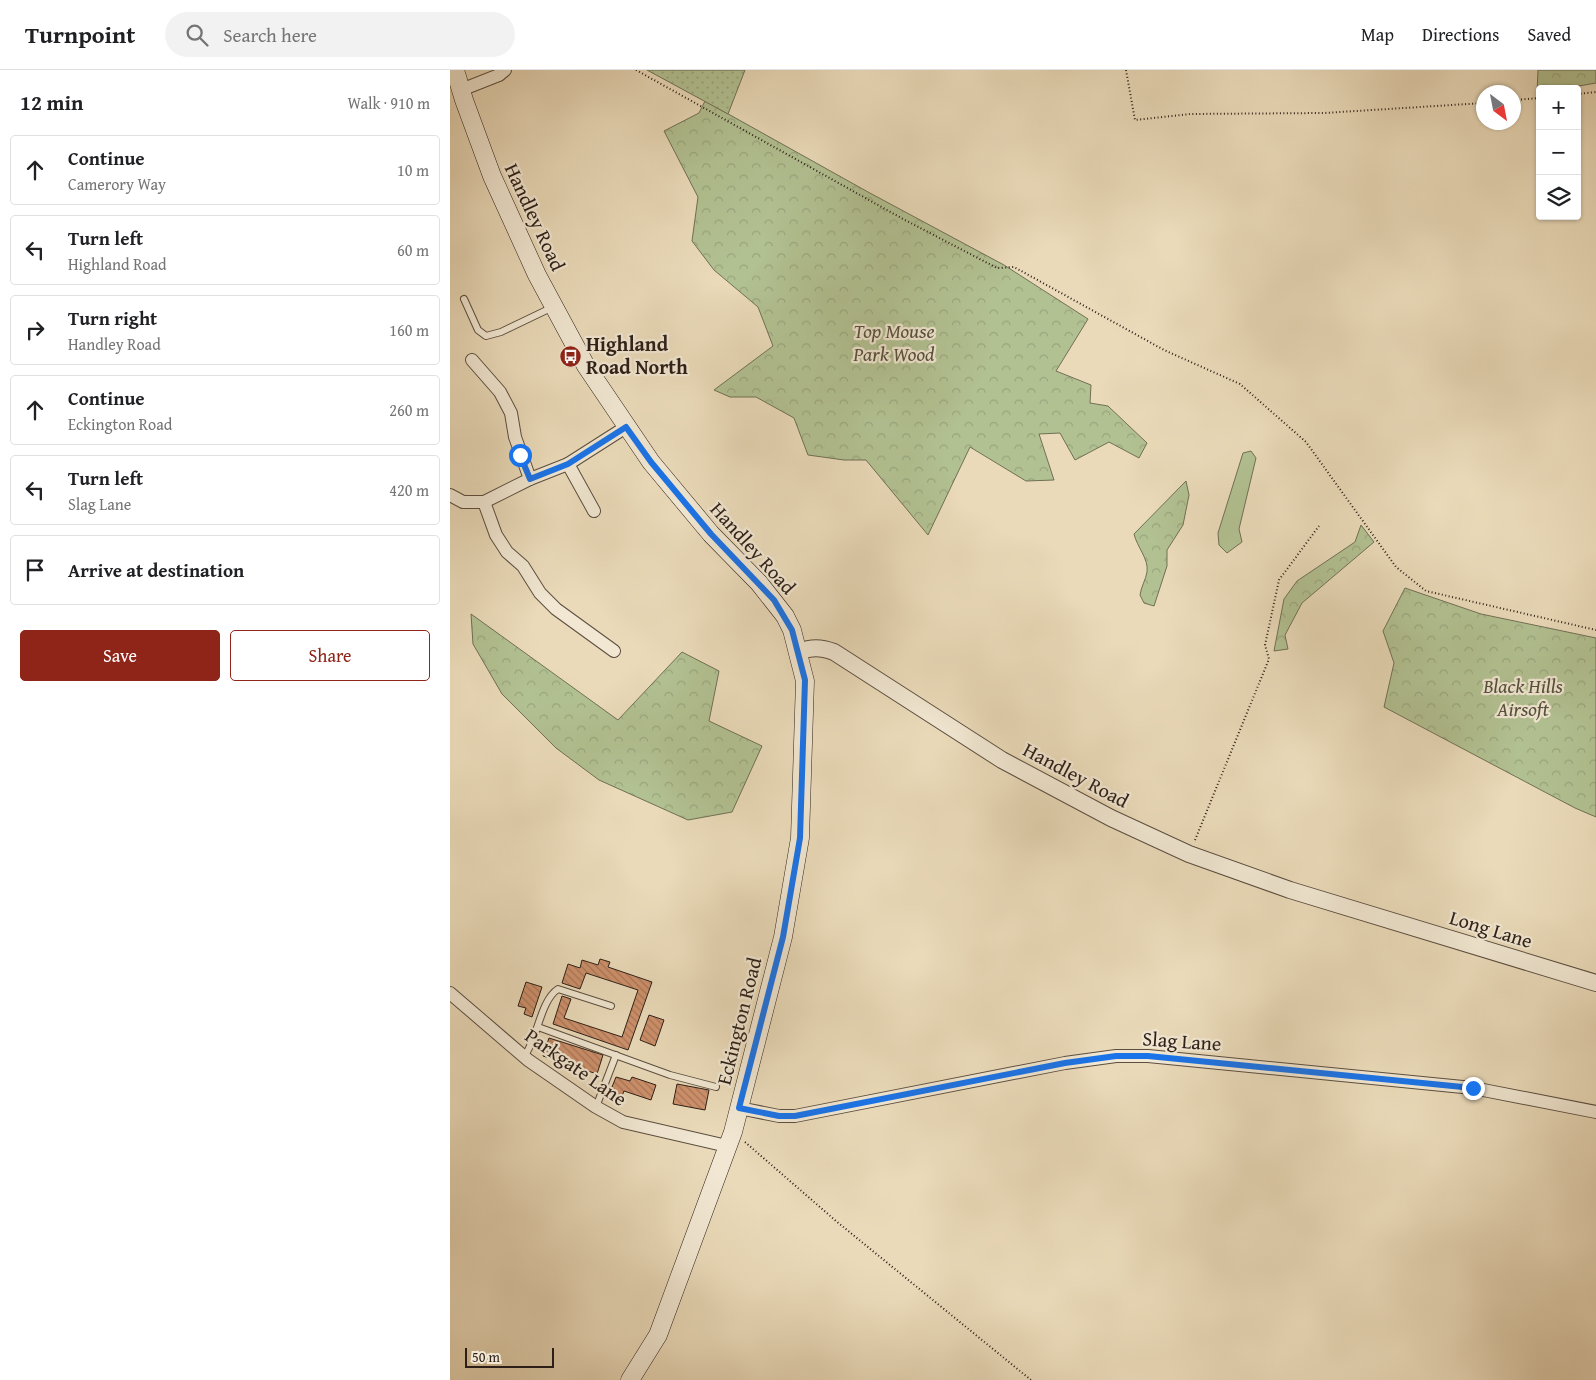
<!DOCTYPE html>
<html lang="en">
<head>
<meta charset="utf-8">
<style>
  :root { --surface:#fff; --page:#f2f2f2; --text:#202124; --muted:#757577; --line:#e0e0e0; --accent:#8f2418 }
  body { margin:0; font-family:"Gentium Book Plus",serif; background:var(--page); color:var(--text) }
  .controls { position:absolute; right:15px; top:15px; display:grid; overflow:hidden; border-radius:5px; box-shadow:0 1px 4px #0004 }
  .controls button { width:45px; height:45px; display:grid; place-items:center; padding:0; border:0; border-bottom:1px solid var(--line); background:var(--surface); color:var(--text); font:25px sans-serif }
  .compass { position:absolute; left:1026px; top:15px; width:45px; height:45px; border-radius:50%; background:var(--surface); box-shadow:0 1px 4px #0004; rotate:148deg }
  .scale { position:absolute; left:15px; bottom:12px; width:89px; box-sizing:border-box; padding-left:5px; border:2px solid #2d1f18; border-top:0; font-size:14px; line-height:18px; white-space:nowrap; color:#2d1f18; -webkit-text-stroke:4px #f1e7d2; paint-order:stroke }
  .stop { position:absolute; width:15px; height:15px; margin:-11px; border:4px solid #1a73e8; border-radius:50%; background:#fff }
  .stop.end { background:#1a73e8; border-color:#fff; box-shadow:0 1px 5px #0008 }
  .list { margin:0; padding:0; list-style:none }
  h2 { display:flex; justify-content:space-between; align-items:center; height:65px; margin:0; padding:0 20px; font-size:21px }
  h2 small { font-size:16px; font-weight:400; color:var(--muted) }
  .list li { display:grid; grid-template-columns:32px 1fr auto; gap:15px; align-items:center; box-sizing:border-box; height:70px; margin:0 10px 10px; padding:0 10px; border:1px solid var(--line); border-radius:5px }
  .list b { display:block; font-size:19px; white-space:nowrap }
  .list p { margin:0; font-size:16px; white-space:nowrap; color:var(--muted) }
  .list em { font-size:16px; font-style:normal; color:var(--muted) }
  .actions { display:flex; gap:10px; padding:15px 20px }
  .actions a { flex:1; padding:11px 0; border:1px solid var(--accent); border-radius:5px; text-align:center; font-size:18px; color:var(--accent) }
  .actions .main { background:var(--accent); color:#fff }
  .icon { flex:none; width:28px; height:28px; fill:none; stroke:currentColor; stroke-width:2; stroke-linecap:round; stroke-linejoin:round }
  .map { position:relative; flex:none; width:1146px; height:1310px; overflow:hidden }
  header { display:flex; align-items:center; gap:30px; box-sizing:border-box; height:70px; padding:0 25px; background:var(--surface); border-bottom:1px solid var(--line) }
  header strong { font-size:24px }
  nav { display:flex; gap:28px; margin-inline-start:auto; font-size:18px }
  .search { width:350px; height:45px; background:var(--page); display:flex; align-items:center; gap:12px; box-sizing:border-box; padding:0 18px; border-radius:28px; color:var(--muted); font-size:19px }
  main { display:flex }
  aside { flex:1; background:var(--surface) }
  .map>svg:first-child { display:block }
</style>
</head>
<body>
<header>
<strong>Turnpoint</strong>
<div class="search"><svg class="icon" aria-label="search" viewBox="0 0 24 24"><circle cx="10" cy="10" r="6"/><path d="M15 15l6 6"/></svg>Search here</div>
<nav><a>Map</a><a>Directions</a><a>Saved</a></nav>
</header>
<main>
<aside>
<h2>12 min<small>Walk · 910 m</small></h2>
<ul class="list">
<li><svg class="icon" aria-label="ahead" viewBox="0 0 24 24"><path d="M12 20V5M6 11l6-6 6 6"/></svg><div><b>Continue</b><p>Camerory Way</p></div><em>10 m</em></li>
<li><svg class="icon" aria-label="left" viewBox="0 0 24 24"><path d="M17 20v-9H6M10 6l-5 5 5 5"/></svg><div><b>Turn left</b><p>Highland Road</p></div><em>60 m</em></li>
<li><svg class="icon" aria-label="right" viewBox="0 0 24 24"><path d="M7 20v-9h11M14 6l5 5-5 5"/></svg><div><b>Turn right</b><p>Handley Road</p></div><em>160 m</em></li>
<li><svg class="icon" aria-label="ahead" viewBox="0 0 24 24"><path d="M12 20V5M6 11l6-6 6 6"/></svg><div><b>Continue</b><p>Eckington Road</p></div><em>260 m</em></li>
<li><svg class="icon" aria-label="left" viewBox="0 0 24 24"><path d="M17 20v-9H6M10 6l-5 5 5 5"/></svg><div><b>Turn left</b><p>Slag Lane</p></div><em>420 m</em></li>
<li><svg class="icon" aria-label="arrive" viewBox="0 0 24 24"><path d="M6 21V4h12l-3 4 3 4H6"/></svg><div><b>Arrive at destination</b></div></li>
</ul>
<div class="actions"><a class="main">Save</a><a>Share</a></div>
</aside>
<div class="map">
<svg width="1146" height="1310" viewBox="0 0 1146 1310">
  <defs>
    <pattern id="forest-crowns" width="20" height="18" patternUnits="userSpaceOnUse" patternTransform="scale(1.25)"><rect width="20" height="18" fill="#b2c192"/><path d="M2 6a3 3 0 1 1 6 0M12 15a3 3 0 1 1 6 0" fill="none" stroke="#99a57d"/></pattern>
    <pattern id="garden-dots" width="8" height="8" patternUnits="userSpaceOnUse" patternTransform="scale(1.25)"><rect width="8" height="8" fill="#b2c192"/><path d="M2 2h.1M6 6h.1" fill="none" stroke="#99a57d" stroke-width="1.8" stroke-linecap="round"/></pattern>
    <pattern id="building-back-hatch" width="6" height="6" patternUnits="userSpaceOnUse" patternTransform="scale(1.25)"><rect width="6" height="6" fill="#ce916c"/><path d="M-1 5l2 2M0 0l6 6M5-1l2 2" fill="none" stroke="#a87658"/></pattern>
  </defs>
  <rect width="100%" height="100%" fill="#eadab9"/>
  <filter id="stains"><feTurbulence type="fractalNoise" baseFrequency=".004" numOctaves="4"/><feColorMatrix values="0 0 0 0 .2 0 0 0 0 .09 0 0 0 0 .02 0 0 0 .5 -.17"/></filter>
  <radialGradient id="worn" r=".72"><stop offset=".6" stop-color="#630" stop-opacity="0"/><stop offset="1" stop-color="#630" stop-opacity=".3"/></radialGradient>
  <!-- green -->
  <polygon fill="#b2c192" stroke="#707055" points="801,381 806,388 789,459 792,472 777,483 769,475 768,463 793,383"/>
  <!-- forest -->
  <g fill="url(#forest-crowns)" stroke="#707055">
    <polygon points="1088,0 1146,0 1146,13 1112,19 1090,19 1090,22 1087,23"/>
    <polygon points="255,31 418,122 554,195 638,249 606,301 641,315 640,333 658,336 697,373 689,388 659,372 625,390 610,363 589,364 604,410 576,411 520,377 478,465 416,390 394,390 358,385 344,348 306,327 280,327 264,320 323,276 308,237 264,200 242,171 248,127 214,61 249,43"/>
    <path d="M736,411L739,425L733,455L717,480V496L704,536L694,533L690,525C691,517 696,509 697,502C699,489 687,477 684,464Z"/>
    <polygon points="911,455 924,472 852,533 835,565 838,579 824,581 834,529 847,511 905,472"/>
    <polygon points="955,518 1031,544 1146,568 1146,747 1125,738 934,637 944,593 933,561"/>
    <polygon points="21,544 168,650 232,582 269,601 259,651 312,676 282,742 238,750 149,710 106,678 52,624 23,574"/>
  </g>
  <!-- garden -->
  <polygon fill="url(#garden-dots)" stroke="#707055" points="197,0 295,0 278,44"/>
  <!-- building -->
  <g fill="url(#building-back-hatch)" stroke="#2d1f18">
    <polygon points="150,889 160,892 158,897 202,912 178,980 103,954 112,926 121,929 114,948 172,967 188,920 136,903 130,919 112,913 118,894 130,898 132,890 148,895"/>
    <polygon points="76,912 92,917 82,947 74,944 76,938 68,936"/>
    <polygon points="199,945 214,950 205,976 190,970"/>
    <polygon points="99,968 153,985 147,1004 93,986"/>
    <polygon points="166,1007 180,1011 182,1007 206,1015 201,1030 174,1021 172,1026 160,1022"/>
    <polygon points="227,1014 259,1020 255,1040 223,1034"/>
  </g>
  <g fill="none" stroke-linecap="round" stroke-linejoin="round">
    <defs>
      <g id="service">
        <polyline points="14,229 28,260 36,266 51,262 103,237"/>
        <polyline points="88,957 220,1005 266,1017"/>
        <path d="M74,987C88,968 90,931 108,919L161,936"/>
        <polyline points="146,1037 166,985"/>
      </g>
      <g id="minor">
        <polyline points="11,20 49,5 55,0"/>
        <polyline points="22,290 50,322 61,343 65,367 80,409"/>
        <polyline points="118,394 144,441"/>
        <polyline points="0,425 13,432 34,432 80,409 118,394 176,357"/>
        <polyline points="34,432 46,465 57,482 73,496 90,523 106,539 164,581"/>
        <polyline points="0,923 78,990 146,1037 173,1052 277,1076"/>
        <polyline points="289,1038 329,1046 345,1046 615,993 666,986 698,986 1023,1018 1146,1042"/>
      </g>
      <path id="tertiary" d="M348,582C362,577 370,577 384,582L552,690L661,748L739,784L840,820L1146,913"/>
      <polyline id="secondary" points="5,0 14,30 42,106 87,205 136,296 201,392 261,464 309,513 335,546 342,560 355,611 350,768 333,867 283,1062 208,1265 180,1310"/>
    </defs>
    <!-- service casing -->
    <use href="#service" stroke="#5c4e40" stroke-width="8"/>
    <!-- minor casing -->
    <use href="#minor" stroke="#5c4e40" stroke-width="14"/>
    <!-- tertiary casing -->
    <use href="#tertiary" stroke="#5c4e40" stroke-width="18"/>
    <!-- secondary casing -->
    <use href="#secondary" stroke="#2d1f18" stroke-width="19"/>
    <!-- path -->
    <g stroke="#2d1f18" stroke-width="2" stroke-dasharray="1 2.5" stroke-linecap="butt">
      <polyline points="186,0 453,149 547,198 564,197 714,280 790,314 856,372 946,497 976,521 1146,560"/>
      <polyline points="676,0 685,50 740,44 874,43 1034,33"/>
      <polyline points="1127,24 1146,22"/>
      <polyline points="1064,30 1090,28"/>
      <polyline points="745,770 819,589 815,575 829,510 869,456"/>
      <polyline points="295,1072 386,1151 581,1310"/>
    </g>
    <!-- service -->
    <use href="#service" stroke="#f1e7d2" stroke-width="6"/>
    <!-- minor -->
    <use href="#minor" stroke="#f1e7d2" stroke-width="12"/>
    <!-- tertiary -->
    <use href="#tertiary" stroke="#f1e7d2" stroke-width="16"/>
    <!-- secondary -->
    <use href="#secondary" stroke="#f1e7d2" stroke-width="18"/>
  </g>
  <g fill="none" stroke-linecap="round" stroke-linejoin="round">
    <!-- route -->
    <polyline stroke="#1a73e8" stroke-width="6" points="70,385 80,409 118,394 176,357 201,392 261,464 324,530 342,560 355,610 350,768 333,867 289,1038 329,1046 345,1046 615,993 666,986 698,986 1023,1018"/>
  </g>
  <!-- icons -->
  <defs>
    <symbol id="bus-disc" viewBox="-11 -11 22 22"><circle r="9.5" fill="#8f2418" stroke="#f1e7d2"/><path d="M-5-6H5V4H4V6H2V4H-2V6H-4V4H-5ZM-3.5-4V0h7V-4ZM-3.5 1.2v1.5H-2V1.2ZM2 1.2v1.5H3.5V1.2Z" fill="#fff"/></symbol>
  </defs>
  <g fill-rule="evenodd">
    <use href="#bus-disc" x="108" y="274" width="25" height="25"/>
  </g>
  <g text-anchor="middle" stroke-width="4.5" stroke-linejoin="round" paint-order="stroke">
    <!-- street labels -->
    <g font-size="20" fill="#2d1f18" stroke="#f1e7d2">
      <text transform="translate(85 147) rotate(65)" y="7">Handley Road</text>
      <text transform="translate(303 478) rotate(48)" y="7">Handley Road</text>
      <text transform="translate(626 705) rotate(28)" y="7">Handley Road</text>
      <text transform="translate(1041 859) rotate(17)" y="7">Long Lane</text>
      <text transform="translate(289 951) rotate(-76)" y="7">Eckington Road</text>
      <text transform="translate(732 971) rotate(4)" y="7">Slag Lane</text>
      <text transform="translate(126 997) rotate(35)" y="7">Parkgate Lane</text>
    </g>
    <!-- park labels -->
    <g font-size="20" font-style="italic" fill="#55503d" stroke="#f1e7d2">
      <text x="444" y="268">Top Mouse<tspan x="444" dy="23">Park Wood</tspan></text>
      <text x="1073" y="623">Black Hills<tspan x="1073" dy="23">Airsoft</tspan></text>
    </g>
    <!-- poi labels -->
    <g font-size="20" font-weight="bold" fill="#2d1f18" stroke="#f1e7d2" text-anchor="start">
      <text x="136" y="281">Highland<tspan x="136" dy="23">Road North</tspan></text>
    </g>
  </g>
  <rect width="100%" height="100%" filter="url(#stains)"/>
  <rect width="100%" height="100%" fill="url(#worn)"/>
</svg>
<div class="controls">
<button>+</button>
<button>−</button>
<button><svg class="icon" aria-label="layers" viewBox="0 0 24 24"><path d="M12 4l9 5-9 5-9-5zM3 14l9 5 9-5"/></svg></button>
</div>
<svg class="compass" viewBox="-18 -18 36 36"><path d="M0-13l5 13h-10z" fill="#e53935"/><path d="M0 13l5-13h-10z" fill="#757577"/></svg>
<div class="scale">50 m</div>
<div class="stop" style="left:70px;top:385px"></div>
<div class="stop end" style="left:1023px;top:1018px"></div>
</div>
</main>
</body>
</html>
